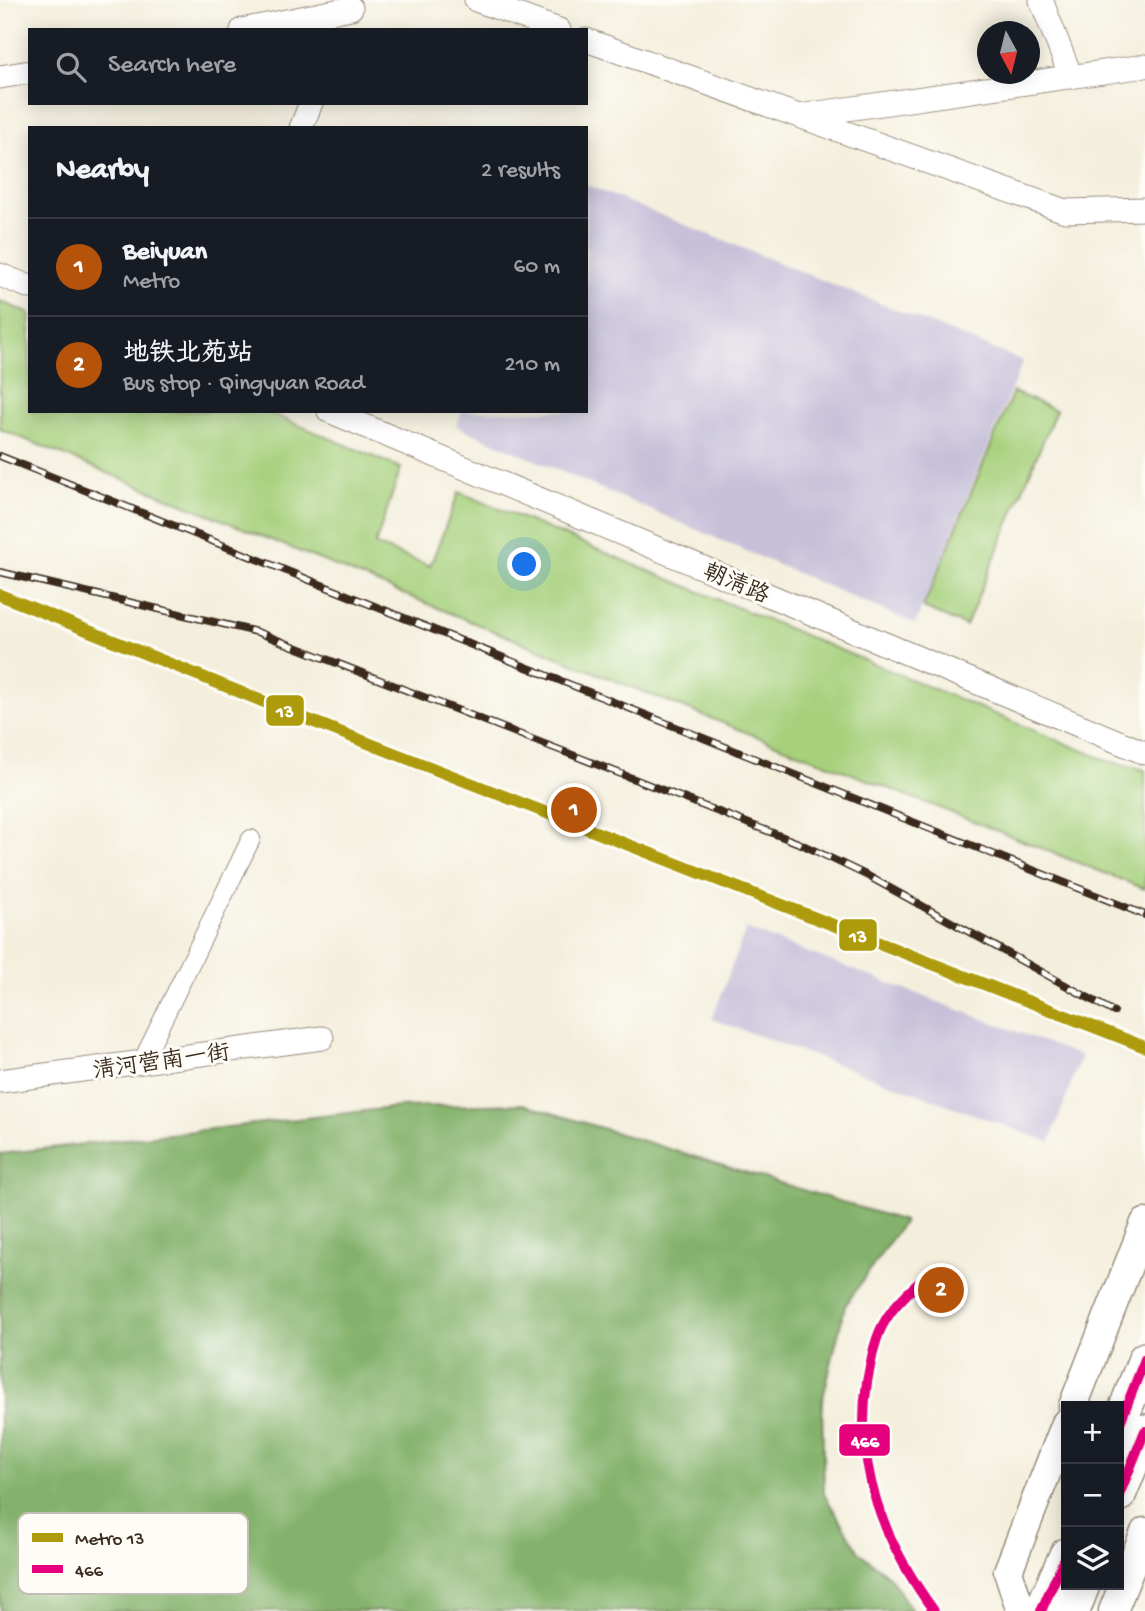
<!DOCTYPE html>
<html lang="en">
<head>
<meta charset="utf-8">
<style>
  :root { --surface:#171b24; --page:#20242c; --text:#f1f3f6; --muted:#9ea1a6; --line:#363941; --accent:#b45309 }
  body { margin:0; font-family:"Gochi Hand","LXGW WenKai TC",sans-serif; background:var(--page); color:var(--text) }
  .controls { position:absolute; right:21px; bottom:21px; display:grid; overflow:hidden; border-radius:0px; box-shadow:0 4px 18px #0003 }
  .controls button { width:63px; height:63px; display:grid; place-items:center; padding:0; border:0; border-bottom:2px solid var(--line); background:var(--surface); color:var(--text); font:35px sans-serif }
  .compass { position:absolute; left:977px; top:21px; width:63px; height:63px; border-radius:50%; background:var(--surface); box-shadow:0 4px 18px #0003; rotate:173deg }
  .you { position:absolute; left:525px; top:565px; width:24px; height:24px; margin:-18px; border:5px solid #fff; border-radius:50%; background:#1a73e8; box-shadow:0 0 0 10px #1a73e833 }
  .badge { display:grid; place-items:center; width:46px; height:46px; border-radius:50%; background:var(--accent); color:#fff; font-size:23px; font-weight:700 }
  .pin { position:absolute; translate:-50% -50%; border:4px solid #fff; box-shadow:0 2px 7px #0006 }
  .list { margin:0; padding:0; list-style:none }
  h2 { display:flex; justify-content:space-between; align-items:center; height:91px; margin:0; padding:0 28px; font-size:30px }
  h2 small { font-size:23px; font-weight:400; color:var(--muted) }
  .list li { display:grid; grid-template-columns:46px 1fr auto; gap:21px; align-items:center; box-sizing:border-box; height:98px; padding:0 28px; border-top:2px solid var(--line) }
  .list b { display:block; font-size:26px; white-space:nowrap }
  .list p { margin:0; font-size:23px; white-space:nowrap; color:var(--muted) }
  .list em { font-size:23px; font-style:normal; color:var(--muted) }
  .icon { flex:none; width:38px; height:38px; fill:none; stroke:currentColor; stroke-width:2; stroke-linecap:round; stroke-linejoin:round }
  .map { position:relative; flex:none; width:1145px; height:1611px; overflow:hidden }
  .search { position:absolute; background:var(--surface); box-shadow:0 4px 18px #0003; left:28px; top:28px; width:560px; height:77px; display:flex; align-items:center; gap:18px; box-sizing:border-box; padding:0 24px; border-radius:0px; color:var(--muted); font-size:26px }
  .panel { position:absolute; background:var(--surface); box-shadow:0 4px 18px #0003; left:28px; top:126px; width:560px; height:287px; border-radius:0px }
  .map>svg:first-child { display:block }
</style>
</head>
<body>
<div class="map">
<svg width="1145" height="1611" viewBox="0 0 1145 1611">
  <rect width="100%" height="100%" fill="#fdfcf7"/>
  <filter id="ink" filterUnits="userSpaceOnUse"><feTurbulence type="fractalNoise" baseFrequency=".0143" numOctaves="2"/><feDisplacementMap in="SourceGraphic" scale="14" xChannelSelector="R" yChannelSelector="G"/><feConvolveMatrix kernelMatrix="1 2 1 2 8 2 1 2 1" color-interpolation-filters="sRGB"/></filter>
  <filter id="wash" filterUnits="userSpaceOnUse"><feTurbulence type="fractalNoise" baseFrequency=".00686" numOctaves="4" result="noise"/><feDisplacementMap in="SourceGraphic" scale="28" xChannelSelector="R" yChannelSelector="G"/><feGaussianBlur stdDeviation="1.57" result="paint"/><feColorMatrix in="noise" values="0 0 0 0 0 0 0 0 0 0 0 0 0 0 0 0 0 1.4 0 .05"/><feComposite in="paint" operator="in"/></filter>
  <g filter="url(#wash)">
    <rect width="100%" height="100%" fill="#f4efdd"/>
    <!-- industrial -->
    <g fill="#c6c0d9">
      <polygon points="586,185 1023,361 915,624 456,426 462,411 586,411"/>
      <polygon points="746,929 1081,1056 1050,1142 712,1019"/>
    </g>
    <!-- green -->
    <g fill="#a6d07c" stroke="#707d4d" stroke-width="2">
      <polygon points="0,301 30,314 30,411 265,411 401,468 375,545 430,566 459,492 1108,761 1145,770 1145,889 626,685 0,429"/>
      <polygon points="1013,392 1056,410 966,626 923,608"/>
    </g>
    <!-- forest -->
    <polygon fill="#84b26c" stroke="#606e45" stroke-width="2" points="523,1104 904,1221 845,1306 822,1402 824,1494 859,1552 890,1577 912,1611 0,1611 0,1154 399,1107"/>
  </g>
  <g filter="url(#ink)">
    <g fill="none" stroke-linecap="round" stroke-linejoin="round">
      <defs>
        <polyline id="pedestrian" points="142,1062 251,839"/>
        <g id="minor">
          <polyline points="476,0 559,30"/>
          <polyline points="1041,0 1071,77"/>
          <polyline points="242,30 351,8"/>
          <polyline points="586,40 1065,211 1145,209"/>
          <polyline points="0,77 30,72"/>
          <polyline points="805,115 1145,66"/>
          <polyline points="301,128 311,103"/>
          <polyline points="0,275 30,287"/>
          <polyline points="329,411 1145,753"/>
          <polyline points="0,1081 322,1038"/>
        </g>
        <g id="tertiary">
          <polyline points="1073,1406 1145,1223"/>
          <polyline points="1021,1611 1008,1571 1066,1423"/>
          <polyline points="1113,1611 1145,1532"/>
        </g>
        <g id="secondary">
          <polyline points="1119,1425 1145,1359"/>
          <polyline points="1119,1495 1145,1431"/>
          <polyline points="1041,1611 1066,1555"/>
          <polyline points="1073,1611 1083,1585"/>
        </g>
      </defs>
      <!-- pedestrian casing -->
      <use href="#pedestrian" stroke="#988c7e" stroke-width="20"/>
      <!-- minor casing -->
      <use href="#minor" stroke="#988c7e" stroke-width="25"/>
      <!-- tertiary casing -->
      <use href="#tertiary" stroke="#988c7e" stroke-width="31"/>
      <!-- secondary casing -->
      <use href="#secondary" stroke="#988c7e" stroke-width="36"/>
      <!-- pedestrian -->
      <use href="#pedestrian" stroke="#fff" stroke-width="18"/>
      <!-- minor -->
      <use href="#minor" stroke="#fff" stroke-width="23"/>
      <!-- tertiary -->
      <use href="#tertiary" stroke="#fff" stroke-width="28"/>
      <!-- secondary -->
      <use href="#secondary" stroke="#fff" stroke-width="33"/>
      <defs>
        <g id="rail">
          <polyline points="0,456 1145,915"/>
          <polyline points="0,572 257,632 801,844 868,876 1114,1012"/>
        </g>
      </defs>
      <!-- rail casing -->
      <use href="#rail" stroke="#3b2a1e" stroke-width="8"/>
      <!-- rail -->
      <use href="#rail" stroke="#fdfcf7" stroke-width="5" stroke-dasharray="16" stroke-linecap="butt"/>
      <defs>
        <g id="bus-1">
          <path d="M929,1274C913,1288 896,1302 885,1321C874,1339 871,1362 867,1382C854,1468 884,1542 934,1611"/>
          <polyline points="1119,1425 1145,1359"/>
          <polyline points="1119,1495 1145,1431"/>
          <polyline points="1041,1611 1066,1555"/>
        </g>
      </defs>
      <!-- bus-1 casing -->
      <use href="#bus-1" stroke="#fdfcf7" stroke-width="16"/>
      <!-- bus-1 -->
      <use href="#bus-1" stroke="#e5007d" stroke-width="10"/>
      <defs>
        <polyline id="metro-1" points="0,595 304,718 1145,1047"/>
      </defs>
      <!-- metro-1 casing -->
      <use href="#metro-1" stroke="#fdfcf7" stroke-width="18"/>
      <!-- metro-1 -->
      <use href="#metro-1" stroke="#ad9b0c" stroke-width="12"/>
    </g>
  </g>
  <g text-anchor="middle" stroke-width="6" stroke-linejoin="round" paint-order="stroke">
    <!-- street labels -->
    <g font-size="23" fill="#3b2a1e" stroke="#fdfcf7">
      <text transform="translate(737 582) rotate(23)" y="8">朝清路</text>
      <text transform="translate(161 1060) rotate(-8)" y="8">清河营南一街</text>
    </g>
  </g>
  <!-- legend -->
  <rect x="18" y="1513" width="230" height="81" rx="10" fill="#fdfcf7" stroke="#c3bdb6" stroke-width="2"/>
  <rect x="32" y="1533" width="31" height="9" fill="#ad9b0c"/>
  <rect x="32" y="1565" width="31" height="8" fill="#e5007d"/>
  <g font-size="19" fill="#3b2a1e">
    <text x="75" y="1544">Metro 13</text>
    <text x="75" y="1576">466</text>
  </g>
  <g stroke="#fdfcf7" stroke-width="2.5">
    <rect x="265" y="694" width="40" height="33" rx="7" fill="#ad9b0c"/>
    <rect x="838" y="918" width="40" height="34" rx="7" fill="#ad9b0c"/>
    <rect x="838" y="1423" width="53" height="34" rx="7" fill="#e5007d"/>
  </g>
  <g font-size="19" text-anchor="middle" font-weight="bold" fill="#fff">
    <text x="285" y="717">13</text>
    <text x="858" y="942">13</text>
    <text x="865" y="1447">466</text>
  </g>
</svg>
<div class="controls">
<button>+</button>
<button>−</button>
<button><svg class="icon" aria-label="layers" viewBox="0 0 24 24"><path d="M12 4l9 5-9 5-9-5zM3 14l9 5 9-5"/></svg></button>
</div>
<svg class="compass" viewBox="-18 -18 36 36"><path d="M0-13l5 13h-10z" fill="#e53935"/><path d="M0 13l5-13h-10z" fill="#9ea1a6"/></svg>
<div class="you"></div>
<div class="pin badge" style="left:574px;top:810px">1</div>
<div class="pin badge" style="left:941px;top:1290px">2</div>
<div class="search"><svg class="icon" aria-label="search" viewBox="0 0 24 24"><circle cx="10" cy="10" r="6"/><path d="M15 15l6 6"/></svg>Search here</div>
<section class="panel">
<h2>Nearby<small>2 results</small></h2>
<ul class="list">
<li><span class="badge">1</span><div><b>Beiyuan</b><p>Metro</p></div><em>60 m</em></li>
<li><span class="badge">2</span><div><b>地铁北苑站</b><p>Bus stop · Qingyuan Road</p></div><em>210 m</em></li>
</ul>
</section>
</div>
</body>
</html>
